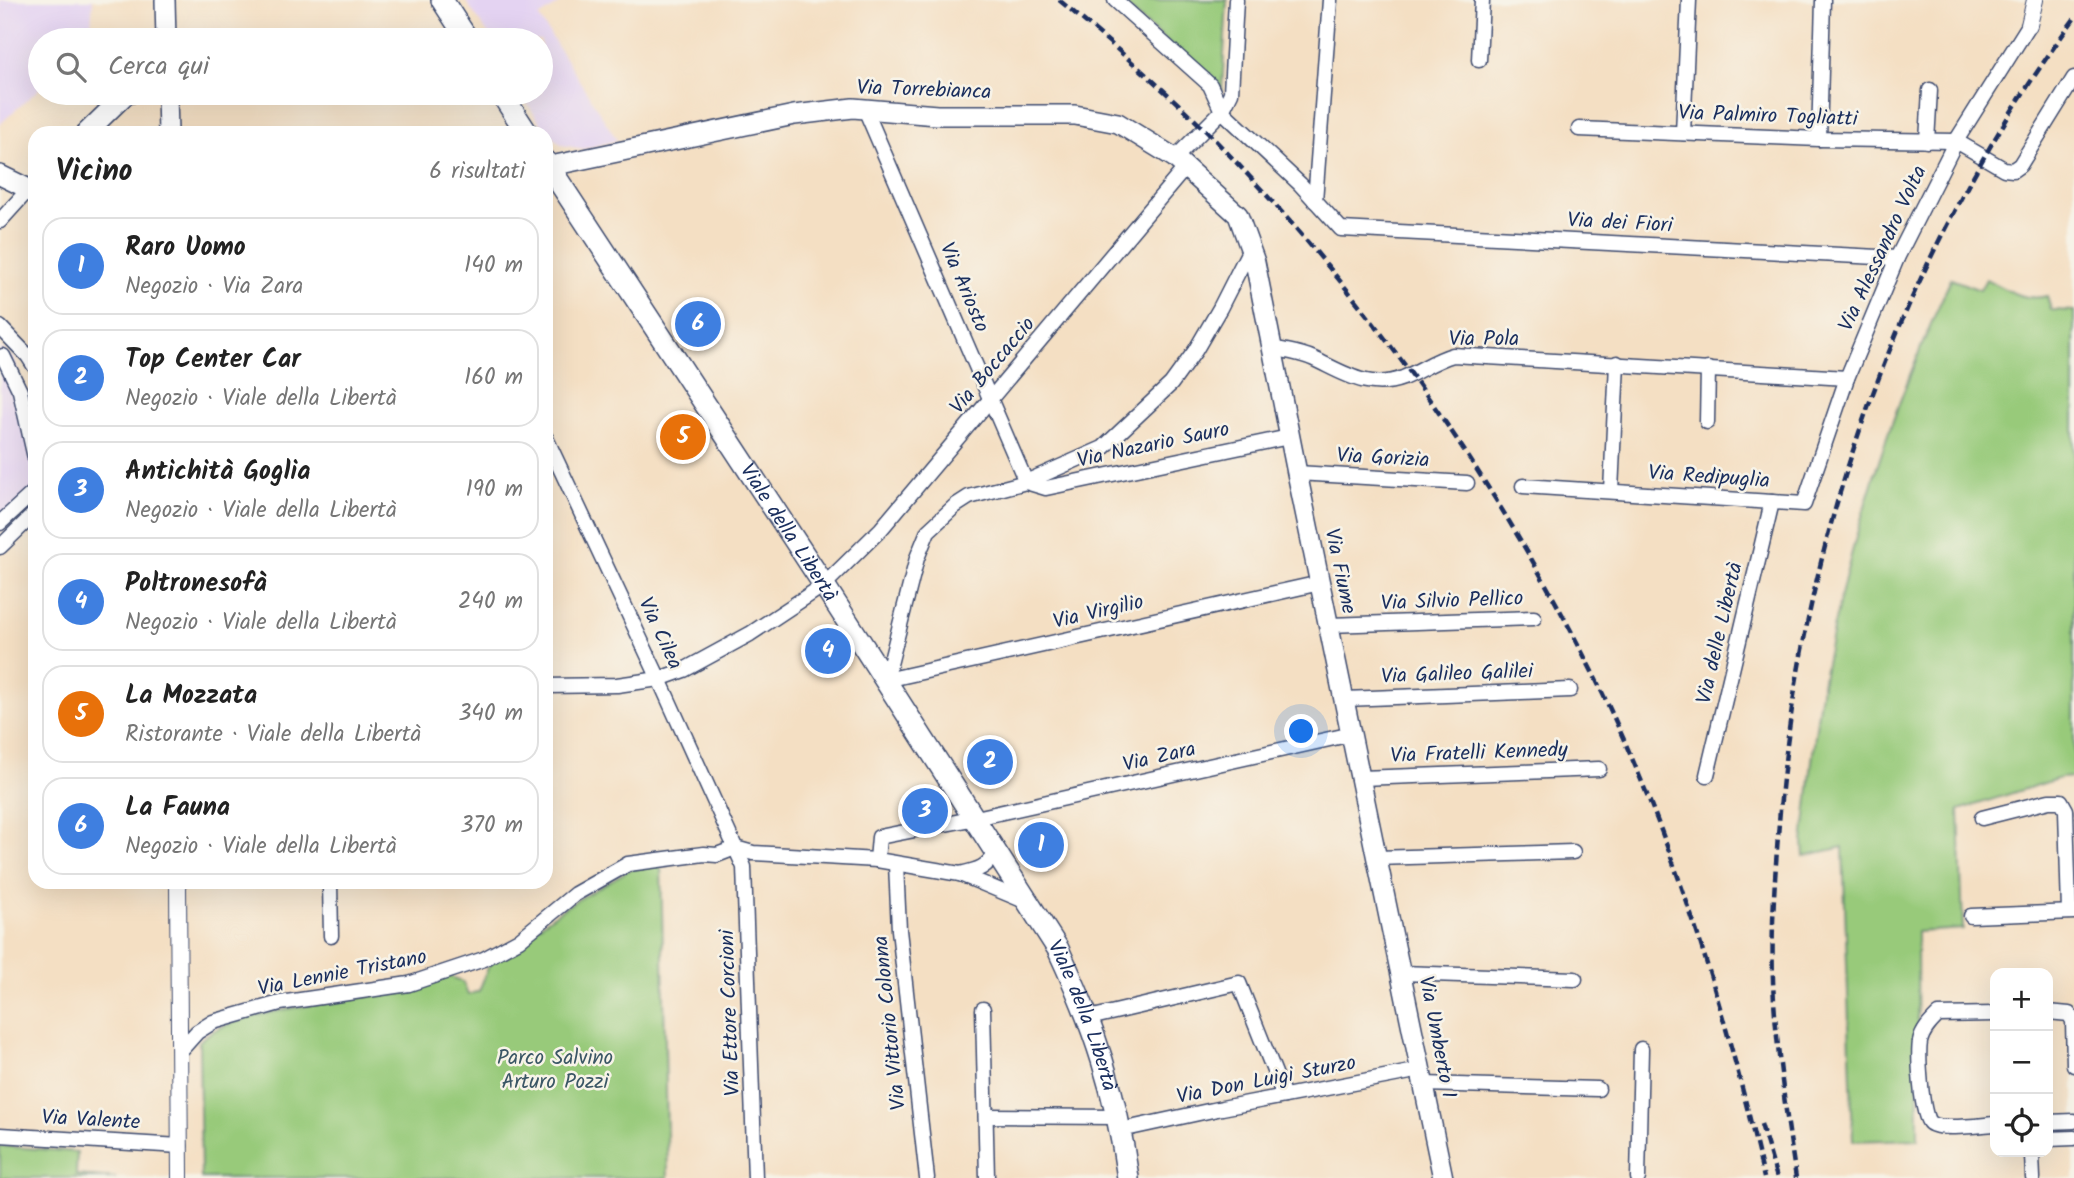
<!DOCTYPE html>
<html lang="it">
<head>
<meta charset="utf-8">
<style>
  :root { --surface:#fff; --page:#f2f2f2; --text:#222; --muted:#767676; --line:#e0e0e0; --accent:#b5179e }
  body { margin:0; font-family:Kalam,sans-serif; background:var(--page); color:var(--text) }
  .controls { position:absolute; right:21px; bottom:21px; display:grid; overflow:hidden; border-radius:14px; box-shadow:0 7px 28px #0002 }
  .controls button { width:63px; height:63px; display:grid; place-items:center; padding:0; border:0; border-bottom:2px solid var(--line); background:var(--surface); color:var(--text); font:35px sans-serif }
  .you { position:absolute; left:1302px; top:732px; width:24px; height:24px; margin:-18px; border:5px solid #fff; border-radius:50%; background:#1a73e8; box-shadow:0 0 0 10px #1a73e833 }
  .badge { display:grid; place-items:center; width:46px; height:46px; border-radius:50%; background:var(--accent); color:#fff; font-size:23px; font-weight:700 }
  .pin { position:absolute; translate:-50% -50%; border:4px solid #fff; box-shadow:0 2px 7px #0006 }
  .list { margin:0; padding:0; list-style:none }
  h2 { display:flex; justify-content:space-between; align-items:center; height:91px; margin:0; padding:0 28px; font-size:30px }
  h2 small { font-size:23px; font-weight:400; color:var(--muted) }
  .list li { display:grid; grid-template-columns:46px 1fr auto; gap:21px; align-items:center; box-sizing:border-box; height:98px; margin:0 14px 14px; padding:0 14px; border:2px solid var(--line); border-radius:21px }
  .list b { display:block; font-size:26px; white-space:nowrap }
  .list p { margin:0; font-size:23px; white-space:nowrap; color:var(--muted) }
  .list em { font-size:23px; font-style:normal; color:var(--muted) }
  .icon { flex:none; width:38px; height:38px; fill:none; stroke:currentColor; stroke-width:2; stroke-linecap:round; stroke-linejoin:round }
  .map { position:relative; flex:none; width:2074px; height:1178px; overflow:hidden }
  .search { position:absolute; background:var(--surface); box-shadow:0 7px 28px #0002; left:28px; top:28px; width:525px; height:77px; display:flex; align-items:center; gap:18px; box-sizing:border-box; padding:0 24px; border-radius:38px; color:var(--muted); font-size:26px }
  .panel { position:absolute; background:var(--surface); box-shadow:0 7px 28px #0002; left:28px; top:126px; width:525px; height:763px; border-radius:21px }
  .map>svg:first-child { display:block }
</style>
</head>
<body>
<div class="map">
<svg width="2074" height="1178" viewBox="0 0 2074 1178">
  <rect width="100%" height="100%" fill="#f7f3e8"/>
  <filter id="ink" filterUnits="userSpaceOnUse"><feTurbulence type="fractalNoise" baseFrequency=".0143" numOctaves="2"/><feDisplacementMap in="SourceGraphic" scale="14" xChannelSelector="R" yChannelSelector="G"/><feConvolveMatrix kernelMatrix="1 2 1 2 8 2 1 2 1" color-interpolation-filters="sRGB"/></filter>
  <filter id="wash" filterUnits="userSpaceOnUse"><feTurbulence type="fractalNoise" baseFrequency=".00686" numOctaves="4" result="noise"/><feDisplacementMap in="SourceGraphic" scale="28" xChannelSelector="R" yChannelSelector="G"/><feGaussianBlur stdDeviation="1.57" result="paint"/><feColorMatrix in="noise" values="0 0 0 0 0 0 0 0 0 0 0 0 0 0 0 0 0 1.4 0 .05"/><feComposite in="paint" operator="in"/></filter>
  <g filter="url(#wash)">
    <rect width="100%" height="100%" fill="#f4dfc3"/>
    <!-- built -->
    <g fill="#e4d3f2">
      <polygon points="0,0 93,0 90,40 40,40 40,88 0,124"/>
      <polygon points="465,0 565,0 539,17 617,140 583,149 562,145 547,133 520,93 541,93 541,40 488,40 491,38"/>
      <polygon points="0,347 15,360 35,439 35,499 0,533"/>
    </g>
    <!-- green -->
    <g fill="#98ca7a" stroke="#5a7c6c" stroke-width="2">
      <polygon points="1119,0 1227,0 1222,90 1213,82"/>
      <path d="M1951,279L1980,290L1986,279C2004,289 2025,302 2047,296L2051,310L2074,311V777L2060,778L1959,810L1963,929L1917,932L1918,1139L1853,1141L1843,847L1804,856L1803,842C1810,786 1814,729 1824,673C1850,538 1893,404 1951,279Z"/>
      <path d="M661,864L668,1178H201L199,1042C223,1012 340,1002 380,994C394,990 437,975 448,976C453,977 459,981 463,982L468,995L479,991L491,960L567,906L629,870Z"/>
      <polygon points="0,1146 77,1152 76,1175 116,1178 0,1178"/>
    </g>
  </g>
  <g filter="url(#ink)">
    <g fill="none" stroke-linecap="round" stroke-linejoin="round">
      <defs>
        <g id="minor">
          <polyline points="1115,0 1210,85 1222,111 1300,184 1341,229 1897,258"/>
          <polyline points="1479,60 1482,0"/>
          <polyline points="865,109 1026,482"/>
          <polyline points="1579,129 1819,139 1956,141 2004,169 2013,170 2020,165 2074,78"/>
          <polyline points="1683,133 1689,0"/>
          <polyline points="1819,139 1823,0"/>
          <polyline points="1927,141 1930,90"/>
          <polyline points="1175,158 1222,111 1231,93 1236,0"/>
          <polyline points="1315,201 1330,0"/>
          <polyline points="0,221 29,189"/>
          <polyline points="1251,247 1220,308 1195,351 1171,384 1103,448 1026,482 969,497 955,506 928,531 917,558 886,680 1320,583"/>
          <polyline points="0,327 28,356 35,367"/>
          <path d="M1272,348C1285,351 1301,353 1314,359C1344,373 1369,391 1403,378C1420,371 1435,360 1453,355L1847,378"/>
          <polyline points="3,356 20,391 35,458"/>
          <polyline points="1707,422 1708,369"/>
          <polyline points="546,438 659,679 744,867 755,1178"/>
          <polyline points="1297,473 1467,483"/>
          <polyline points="1026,482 1046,488 1289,437"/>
          <polyline points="1523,486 1804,504 1847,378 1897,258 1956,141 2029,25"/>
          <polyline points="1611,491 1617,363"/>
          <polyline points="0,523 35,491"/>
          <polyline points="0,547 35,513"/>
          <polyline points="1329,625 1534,618"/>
          <polyline points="546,686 617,685 659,679 684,670 750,634 824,585 881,529 1185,168"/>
          <polyline points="1345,699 1570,690"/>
          <polyline points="1707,775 1772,502"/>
          <polyline points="1361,778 1599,769"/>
          <polyline points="1982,818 2049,801 2061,801 2066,810 2069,911"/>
          <polyline points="1376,858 1573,852"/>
          <polyline points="877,860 879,837 976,818 1352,734"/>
          <polyline points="896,864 899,930 927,1178"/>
          <path d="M960,874C978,870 988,868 996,850"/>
          <polyline points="330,882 331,936"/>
          <polyline points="1971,916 2074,912"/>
          <polyline points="1401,973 1575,979"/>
          <polyline points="983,1009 987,1178"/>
          <polyline points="2048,1012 2069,1014 2073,1021 2074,1065"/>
          <path d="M1995,1014L1938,1015C1931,1022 1922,1031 1920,1042C1918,1054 1921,1116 1930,1123C1940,1131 1981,1125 1995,1124"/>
          <polyline points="1089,1018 1239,983 1284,1096"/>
          <polyline points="180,1051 197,1032 213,1022 280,1003 409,984 484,959 519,940 575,894 628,864 704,854 717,855 735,848 753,853 877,860 960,874 1027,902"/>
          <polyline points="1424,1084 1598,1089"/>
          <polyline points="986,1116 1117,1117"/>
          <polyline points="2048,1122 2074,1121"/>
          <polyline points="1121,1130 1222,1108 1421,1070"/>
          <polyline points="0,1135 180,1146"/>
          <polyline points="2048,1139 2074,1138"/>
          <polyline points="1638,1178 1641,1049"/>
          <polyline points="2033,1178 2032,1155 2034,1152"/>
        </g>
        <g id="tertiary">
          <polyline points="2029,25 2035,0"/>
          <polyline points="178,882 180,1178"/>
        </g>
        <g id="secondary">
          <polyline points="165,0 166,40"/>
          <polyline points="167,93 168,133"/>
          <polyline points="86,133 125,95 131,93"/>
          <polyline points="546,167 794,115 853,108 937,115 1075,115 1118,123 1175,158 1238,215 1255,262 1297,473 1443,1178"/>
          <polyline points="0,175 35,192"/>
        </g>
        <g id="primary">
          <polyline points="442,0 468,40"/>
          <polyline points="501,93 527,133"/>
          <path id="s1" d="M546,162L824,585L1058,949C1094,1026 1116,1092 1128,1178"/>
        </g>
      </defs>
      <!-- minor casing -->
      <use href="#minor" stroke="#3c496d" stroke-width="17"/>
      <!-- tertiary casing -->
      <use href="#tertiary" stroke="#3c496d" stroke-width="18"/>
      <!-- secondary casing -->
      <use href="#secondary" stroke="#3c496d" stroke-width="22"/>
      <!-- primary casing -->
      <use href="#primary" stroke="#3c496d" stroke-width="24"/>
      <!-- minor -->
      <use href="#minor" stroke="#fff" stroke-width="14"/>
      <!-- tertiary -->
      <use href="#tertiary" stroke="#fff" stroke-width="16"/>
      <!-- secondary -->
      <use href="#secondary" stroke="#fff" stroke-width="19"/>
      <!-- primary -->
      <use href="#primary" stroke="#fff" stroke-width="21"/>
      <!-- rail -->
      <g stroke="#1b2f5e" stroke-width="4.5" stroke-dasharray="10 5" stroke-linecap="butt">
        <path d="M1059,0C1113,45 1167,91 1216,141C1361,291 1484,462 1580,648C1666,814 1722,996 1764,1178"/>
        <polyline points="1761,1124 1777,1178"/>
        <path d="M1796,1178C1787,1119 1778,1060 1774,1001C1770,937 1775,874 1780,810C1805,523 1904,252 2074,19"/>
      </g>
    </g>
  </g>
  <g text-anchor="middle" stroke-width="5" stroke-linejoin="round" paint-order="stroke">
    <!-- street labels -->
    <g font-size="21" fill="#1b2f5e" stroke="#f7f3e8">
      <text transform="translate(924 89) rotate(2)" y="7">Via Torrebianca</text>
      <text transform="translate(1768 115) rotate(2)" y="7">Via Palmiro Togliatti</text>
      <text transform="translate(1620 222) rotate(3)" y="7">Via dei Fiori</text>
      <text transform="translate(1882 248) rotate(-65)" y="7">Via Alessandro Volta</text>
      <text transform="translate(965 287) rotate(67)" y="7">Via Ariosto</text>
      <text x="1484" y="345">Via Pola</text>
      <text transform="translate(992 365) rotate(-50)" y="7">Via Boccaccio</text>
      <text transform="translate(1153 444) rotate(-12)" y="7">Via Nazario Sauro</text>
      <text transform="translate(1383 457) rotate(3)" y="7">Via Gorizia</text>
      <text transform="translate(1709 476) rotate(4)" y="7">Via Redipuglia</text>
      <text dy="7" stroke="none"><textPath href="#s1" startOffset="443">Viale della Libertà</textPath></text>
      <text transform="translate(1341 571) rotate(78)" y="7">Via Fiume</text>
      <text transform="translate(1452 600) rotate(-2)" y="7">Via Silvio Pellico</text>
      <text transform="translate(1098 611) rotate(-13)" y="7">Via Virgilio</text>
      <text transform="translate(661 633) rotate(65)" y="7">Via Cilea</text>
      <text transform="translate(1719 633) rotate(-77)" y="7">Via delle Libertà</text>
      <text transform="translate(1457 673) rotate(-2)" y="7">Via Galileo Galilei</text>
      <text transform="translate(1479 752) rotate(-2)" y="7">Via Fratelli Kennedy</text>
      <text transform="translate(1159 756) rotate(-13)" y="7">Via Zara</text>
      <text transform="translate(342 972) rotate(-11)" y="7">Via Lennie Tristano</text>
      <text transform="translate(729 1013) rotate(-92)" y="7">Via Ettore Corcioni</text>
      <text dy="7" stroke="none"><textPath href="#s1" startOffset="1010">Viale della Libertà</textPath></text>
      <text transform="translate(889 1023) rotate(-96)" y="7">Via Vittorio Colonna</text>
      <text transform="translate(1438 1037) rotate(79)" y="7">Via Umberto I</text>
      <text transform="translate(1266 1079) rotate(-11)" y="7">Via Don Luigi Sturzo</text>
      <text transform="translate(91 1119) rotate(3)" y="7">Via Valente</text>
    </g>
    <!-- park labels -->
    <g font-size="21" fill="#3a5665" stroke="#f7f3e8">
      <text x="555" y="1064">Parco Salvino<tspan x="555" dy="24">Arturo Pozzi</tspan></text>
    </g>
  </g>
</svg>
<div class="controls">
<button>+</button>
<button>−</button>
<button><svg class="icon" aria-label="locate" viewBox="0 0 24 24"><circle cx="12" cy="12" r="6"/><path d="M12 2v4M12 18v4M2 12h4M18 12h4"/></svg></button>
</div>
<div class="you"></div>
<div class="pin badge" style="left:1041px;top:845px;background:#3f7fe0">1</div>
<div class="pin badge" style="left:990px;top:762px;background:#3f7fe0">2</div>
<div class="pin badge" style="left:925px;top:811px;background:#3f7fe0">3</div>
<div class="pin badge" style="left:828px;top:651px;background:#3f7fe0">4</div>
<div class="pin badge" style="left:683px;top:437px;background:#e8710a">5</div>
<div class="pin badge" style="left:698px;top:324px;background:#3f7fe0">6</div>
<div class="search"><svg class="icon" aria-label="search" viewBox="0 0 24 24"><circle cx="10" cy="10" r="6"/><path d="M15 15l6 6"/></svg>Cerca qui</div>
<section class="panel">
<h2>Vicino<small>6 risultati</small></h2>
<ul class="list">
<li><span class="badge" style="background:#3f7fe0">1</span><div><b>Raro Uomo</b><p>Negozio · Via Zara</p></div><em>140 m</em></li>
<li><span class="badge" style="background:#3f7fe0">2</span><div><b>Top Center Car</b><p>Negozio · Viale della Libertà</p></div><em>160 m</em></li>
<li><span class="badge" style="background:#3f7fe0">3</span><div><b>Antichità Goglia</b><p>Negozio · Viale della Libertà</p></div><em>190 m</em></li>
<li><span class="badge" style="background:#3f7fe0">4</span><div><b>Poltronesofà</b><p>Negozio · Viale della Libertà</p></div><em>240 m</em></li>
<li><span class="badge" style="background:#e8710a">5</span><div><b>La Mozzata</b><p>Ristorante · Viale della Libertà</p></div><em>340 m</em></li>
<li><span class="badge" style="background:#3f7fe0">6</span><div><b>La Fauna</b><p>Negozio · Viale della Libertà</p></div><em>370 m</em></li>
</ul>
</section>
</div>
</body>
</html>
